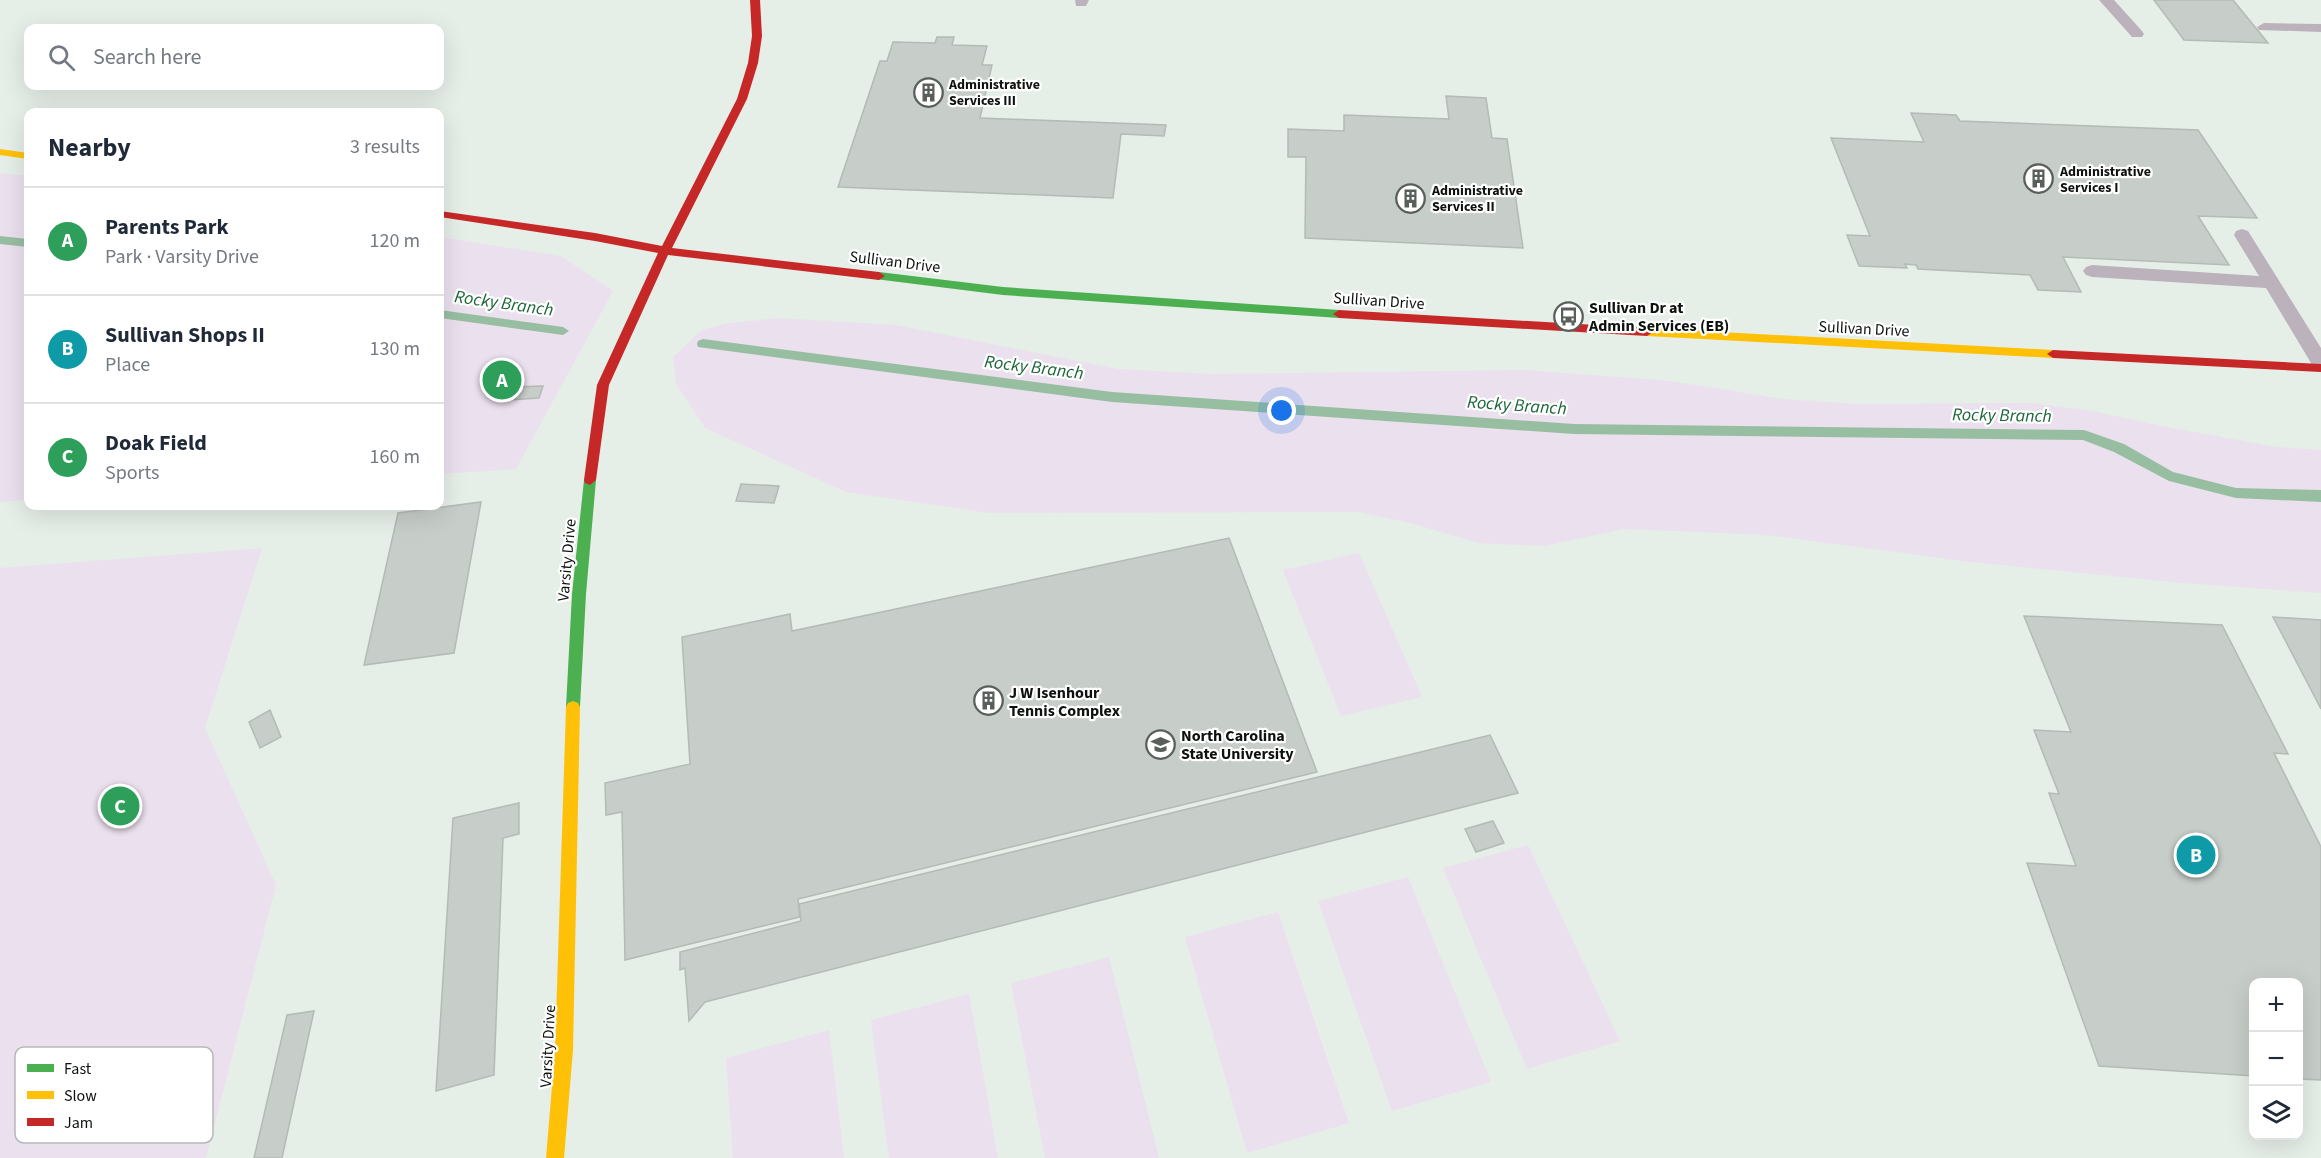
<!DOCTYPE html>
<html lang="en">
<head>
<meta charset="utf-8">
<style>
  :root { --surface:#fff; --page:#f2f2f3; --text:#1f2937; --muted:#747a83; --line:#e0e1e3; --accent:#595f5a }
  body { margin:0; font-family:"Source Sans 3",sans-serif; background:var(--page); color:var(--text) }
  .controls { position:absolute; right:18px; bottom:18px; display:grid; overflow:hidden; border-radius:12px; box-shadow:0 6px 24px #0002 }
  .controls button { width:54px; height:54px; display:grid; place-items:center; padding:0; border:0; border-bottom:2px solid var(--line); background:var(--surface); color:var(--text); font:30px sans-serif }
  .you { position:absolute; left:1282px; top:411px; width:21px; height:21px; margin:-15px; border:4px solid #fff; border-radius:50%; background:#1a73e8; box-shadow:0 0 0 9px #1a73e833 }
  .badge { display:grid; place-items:center; width:39px; height:39px; border-radius:50%; background:var(--accent); color:#fff; font-size:20px; font-weight:700 }
  .pin { position:absolute; translate:-50% -50%; border:3px solid #fff; box-shadow:0 2px 6px #0006 }
  .list { margin:0; padding:0; list-style:none }
  h2 { display:flex; justify-content:space-between; align-items:center; height:78px; margin:0; padding:0 24px; font-size:26px }
  h2 small { font-size:20px; font-weight:400; color:var(--muted) }
  .list li { display:grid; grid-template-columns:39px 1fr auto; gap:18px; align-items:center; box-sizing:border-box; height:108px; padding:0 24px; border-top:2px solid var(--line) }
  .list b { display:block; font-size:22px; white-space:nowrap }
  .list p { margin:0; font-size:20px; white-space:nowrap; color:var(--muted) }
  .list em { font-size:20px; font-style:normal; color:var(--muted) }
  .icon { flex:none; width:33px; height:33px; fill:none; stroke:currentColor; stroke-width:2; stroke-linecap:round; stroke-linejoin:round }
  .map { position:relative; flex:none; width:2321px; height:1158px; overflow:hidden }
  .search { position:absolute; background:var(--surface); box-shadow:0 6px 24px #0002; left:24px; top:24px; width:420px; height:66px; display:flex; align-items:center; gap:15px; box-sizing:border-box; padding:0 21px; border-radius:12px; color:var(--muted); font-size:22px }
  .panel { position:absolute; background:var(--surface); box-shadow:0 6px 24px #0002; left:24px; top:108px; width:420px; height:402px; border-radius:12px }
  .map>svg:first-child { display:block }
</style>
</head>
<body>
<div class="map">
<svg width="2321" height="1158" viewBox="0 0 2321 1158">
  <rect width="100%" height="100%" fill="#e6eee8"/>
  <!-- green -->
  <g fill="#ebe0ee">
    <polygon points="0,173 28,176 28,500 0,502"/>
    <polygon points="440,237 561,256 613,291 516,469 440,474"/>
    <polygon points="779,318 896,325 1118,369 1211,374 1526,370 1670,381 1783,399 1855,404 2032,403 2092,411 2157,425 2276,447 2321,450 2321,593 2182,583 1971,562 1766,535 1624,529 1544,546 1478,543 1414,524 1359,512 989,513 846,492 705,428 676,384 673,357 702,330 723,324"/>
    <polygon points="262,548 205,728 276,885 206,1158 0,1158 0,568"/>
    <polygon points="1359,553 1422,697 1341,716 1283,570"/>
    <polygon points="1528,845 1620,1041 1527,1069 1443,868"/>
    <polygon points="1408,877 1491,1082 1392,1111 1318,901"/>
    <polygon points="1278,912 1349,1123 1247,1153 1185,937"/>
    <polygon points="1109,957 1159,1158 1045,1158 1011,983"/>
    <polygon points="969,994 998,1158 889,1158 871,1020"/>
    <polygon points="829,1030 844,1158 733,1158 726,1058"/>
  </g>
  <g fill="none" stroke-linecap="round" stroke-linejoin="round">
    <!-- stream -->
    <g fill="#98bea2" fill-rule="evenodd">
      <polygon points="0,236 28,239 28,247 0,244"/>
      <polygon points="440,310 563,327 569,331 563,335 440,318"/>
      <polygon points="703,339 1112,392 1574,424 2084,430 2124,444 2173,472 2236,488 2321,490 2321,502 2236,498 2169,481 2114,452 2083,440 1574,434 1112,402 698,347 697,344 698,341"/>
    </g>
  </g>
  <!-- building -->
  <g fill="#c7cdc9" stroke="#b4bab5" stroke-width="1.5">
    <polygon points="2154,0 2233,0 2268,43 2184,40"/>
    <polygon points="937,37 954,37 952,45 987,46 982,65 992,65 980,118 1166,125 1164,136 1121,134 1113,198 838,187 880,61 887,61 893,42 935,43"/>
    <polygon points="1446,96 1486,98 1492,138 1507,139 1523,248 1305,238 1306,157 1288,157 1288,129 1344,131 1344,115 1449,119"/>
    <polygon points="1911,113 1956,115 1960,121 2198,130 2257,218 2198,216 2229,265 2063,257 2081,292 2038,290 2030,275 1918,269 1916,265 1905,264 1907,268 1859,266 1847,235 1870,236 1831,138 1924,142"/>
    <polygon points="543,386 539,398 507,400 511,387"/>
    <polygon points="741,484 779,486 774,503 736,501"/>
    <polygon points="481,502 454,653 364,665 398,513"/>
    <polygon points="1229,538 1317,772 798,899 800,917 625,960 622,812 606,815 605,783 690,764 682,637 790,614 792,631"/>
    <polygon points="2024,616 2222,625 2288,754 2274,753 2321,847 2321,1080 2298,1079 2298,982 2254,982 2254,1076 2099,1066 2027,863 2076,866 2049,793 2059,794 2034,730 2071,732"/>
    <polygon points="2273,617 2321,620 2321,709"/>
    <polygon points="270,710 281,737 260,748 249,722"/>
    <polygon points="1490,735 1518,793 705,1002 689,1021 685,968 680,970 680,952 801,921 799,904"/>
    <polygon points="519,803 519,834 503,838 494,1075 436,1091 453,818"/>
    <polygon points="1493,821 1504,843 1476,852 1465,829"/>
    <polygon points="314,1011 282,1158 254,1158 287,1015"/>
  </g>
  <g fill="none" stroke-linecap="round" stroke-linejoin="round">
    <!-- lane -->
    <g fill="#bbb2bc" fill-rule="evenodd">
      <polygon points="1075,0 1089,0 1086,6 1076,6"/>
      <polygon points="2099,0 2114,0 2142,31 2144,34 2142,37 2132,37"/>
      <polygon points="2264,23 2321,24 2321,32 2259,30 2257,27"/>
      <polygon points="2242,229 2248,231 2321,348 2321,370 2314,368 2266,288 2092,277 2086,275 2083,271 2086,267 2092,265 2259,276 2234,235 2236,231"/>
    </g>
    <!-- fast -->
    <g fill="#4caf50" fill-rule="evenodd">
      <polygon points="879,272 1003,287 1339,310 1345,314 1339,318 1003,295 875,279 875,273"/>
      <polygon points="590,475 596,480 586,594 580,707 578,711 573,713 568,711 566,707 572,594 584,480"/>
    </g>
    <!-- slow -->
    <g fill="#ffc107" fill-rule="evenodd">
      <polygon points="0,149 28,153 28,159 0,155"/>
      <polygon points="1647,328 2053,350 2059,354 2053,358 1647,336 1641,332"/>
      <polygon points="573,701 578,703 580,707 573,1050 564,1158 546,1158 555,1050 566,707 568,703"/>
    </g>
    <!-- jam -->
    <g fill="#c62828" fill-rule="evenodd">
      <polygon points="750,0 760,0 762,36 758,63 747,99 672,248 879,272 885,276 879,280 668,255 609,385 596,480 590,485 585,483 584,480 597,385 658,253 595,241 440,217 440,211 595,233 662,246 737,99 748,63 752,36"/>
      <polygon points="1339,310 1647,328 1653,332 1647,336 1339,318 1333,314"/>
      <polygon points="2053,350 2321,364 2321,372 2053,358 2047,354"/>
    </g>
  </g>
  <!-- icons -->
  <defs>
    <symbol id="building-ring" viewBox="-11 -11 22 22"><circle r="9.5" fill="#fff" stroke="#595f5a" stroke-width="1.5"/><path d="M-4-6H4V6H1V3H-1V6H-4ZM-2.5-4.3h1.7v1.8h-1.7ZM.8-4.3h1.7v1.8H.8ZM-2.5-1h1.7V.8h-1.7ZM.8-1h1.7V.8H.8Z" fill="#595f5a"/></symbol>
    <symbol id="bus-ring" viewBox="-11 -11 22 22"><circle r="9.5" fill="#fff" stroke="#595f5a" stroke-width="1.5"/><path d="M-5-6H5V4H4V6H2V4H-2V6H-4V4H-5ZM-3.5-4V0h7V-4ZM-3.5 1.2v1.5H-2V1.2ZM2 1.2v1.5H3.5V1.2Z" fill="#595f5a"/></symbol>
    <symbol id="university-ring" viewBox="-11 -11 22 22"><circle r="9.5" fill="#fff" stroke="#595f5a" stroke-width="1.5"/><path d="M0-5L7-2L0 1L-7-2ZM-4 1L0 2.5L4 1V4Q0 6-4 4Z" fill="#595f5a"/></symbol>
  </defs>
  <g fill-rule="evenodd">
    <use href="#building-ring" x="912" y="76" width="33" height="33"/>
    <use href="#building-ring" x="2022" y="162" width="33" height="33"/>
    <use href="#building-ring" x="1394" y="182" width="33" height="33"/>
    <use href="#bus-ring" x="1552" y="300" width="33" height="33"/>
    <use href="#building-ring" x="972" y="684" width="33" height="33"/>
    <use href="#university-ring" x="1144" y="728" width="33" height="33"/>
  </g>
  <g text-anchor="middle" stroke-width="4.5" stroke-linejoin="round" paint-order="stroke">
    <!-- far-poi labels -->
    <g font-size="14" font-weight="bold" fill="#0d120e" stroke="#fff" text-anchor="start">
      <text x="949" y="89">Administrative<tspan x="949" dy="16">Services III</tspan></text>
      <text x="2060" y="176">Administrative<tspan x="2060" dy="16">Services I</tspan></text>
      <text x="1432" y="195">Administrative<tspan x="1432" dy="16">Services II</tspan></text>
    </g>
    <!-- street labels -->
    <g font-size="16" fill="#0d120e" stroke="#fff">
      <text transform="translate(895 261) rotate(7)" y="6">Sullivan Drive</text>
      <text transform="translate(1379 300) rotate(4)" y="6">Sullivan Drive</text>
      <text transform="translate(1864 328) rotate(3)" y="6">Sullivan Drive</text>
      <text transform="translate(566 560) rotate(-85)" y="6">Varsity Drive</text>
      <text transform="translate(547 1046) rotate(-87)" y="6">Varsity Drive</text>
    </g>
    <!-- poi labels -->
    <g font-size="16" font-weight="bold" fill="#0d120e" stroke="#fff" text-anchor="start">
      <text x="1589" y="313">Sullivan Dr at<tspan x="1589" dy="18">Admin Services (EB)</tspan></text>
      <text x="1009" y="698">J W Isenhour<tspan x="1009" dy="18">Tennis Complex</tspan></text>
      <text x="1181" y="741">North Carolina<tspan x="1181" dy="18">State University</tspan></text>
    </g>
    <!-- water labels -->
    <g font-size="18" font-style="italic" fill="#1a6638" stroke="#fff">
      <text transform="translate(504 303) rotate(8)" y="6">Rocky Branch</text>
      <text transform="translate(1034 367) rotate(7)" y="6">Rocky Branch</text>
      <text transform="translate(1517 405) rotate(4)" y="6">Rocky Branch</text>
      <text transform="translate(2002 415) rotate(1)" y="6">Rocky Branch</text>
    </g>
  </g>
  <!-- legend -->
  <rect x="15" y="1047" width="198" height="96" rx="9" fill="#fff" stroke="#b6b8b7" stroke-width="1.5"/>
  <rect x="27" y="1064" width="27" height="8" fill="#4caf50"/>
  <rect x="27" y="1091" width="27" height="8" fill="#ffc107"/>
  <rect x="27" y="1118" width="27" height="8" fill="#c62828"/>
  <g font-size="16" fill="#0d120e">
    <text x="64" y="1074">Fast</text>
    <text x="64" y="1101">Slow</text>
    <text x="64" y="1128">Jam</text>
  </g>
</svg>
<div class="controls">
<button>+</button>
<button>−</button>
<button><svg class="icon" aria-label="layers" viewBox="0 0 24 24"><path d="M12 4l9 5-9 5-9-5zM3 14l9 5 9-5"/></svg></button>
</div>
<div class="you"></div>
<div class="pin badge" style="left:502px;top:380px;background:#2e9e5b">A</div>
<div class="pin badge" style="left:2196px;top:855px;background:#0f9aa8">B</div>
<div class="pin badge" style="left:120px;top:806px;background:#2e9e5b">C</div>
<div class="search"><svg class="icon" aria-label="search" viewBox="0 0 24 24"><circle cx="10" cy="10" r="6"/><path d="M15 15l6 6"/></svg>Search here</div>
<section class="panel">
<h2>Nearby<small>3 results</small></h2>
<ul class="list">
<li><span class="badge" style="background:#2e9e5b">A</span><div><b>Parents Park</b><p>Park · Varsity Drive</p></div><em>120 m</em></li>
<li><span class="badge" style="background:#0f9aa8">B</span><div><b>Sullivan Shops II</b><p>Place</p></div><em>130 m</em></li>
<li><span class="badge" style="background:#2e9e5b">C</span><div><b>Doak Field</b><p>Sports</p></div><em>160 m</em></li>
</ul>
</section>
</div>
</body>
</html>
